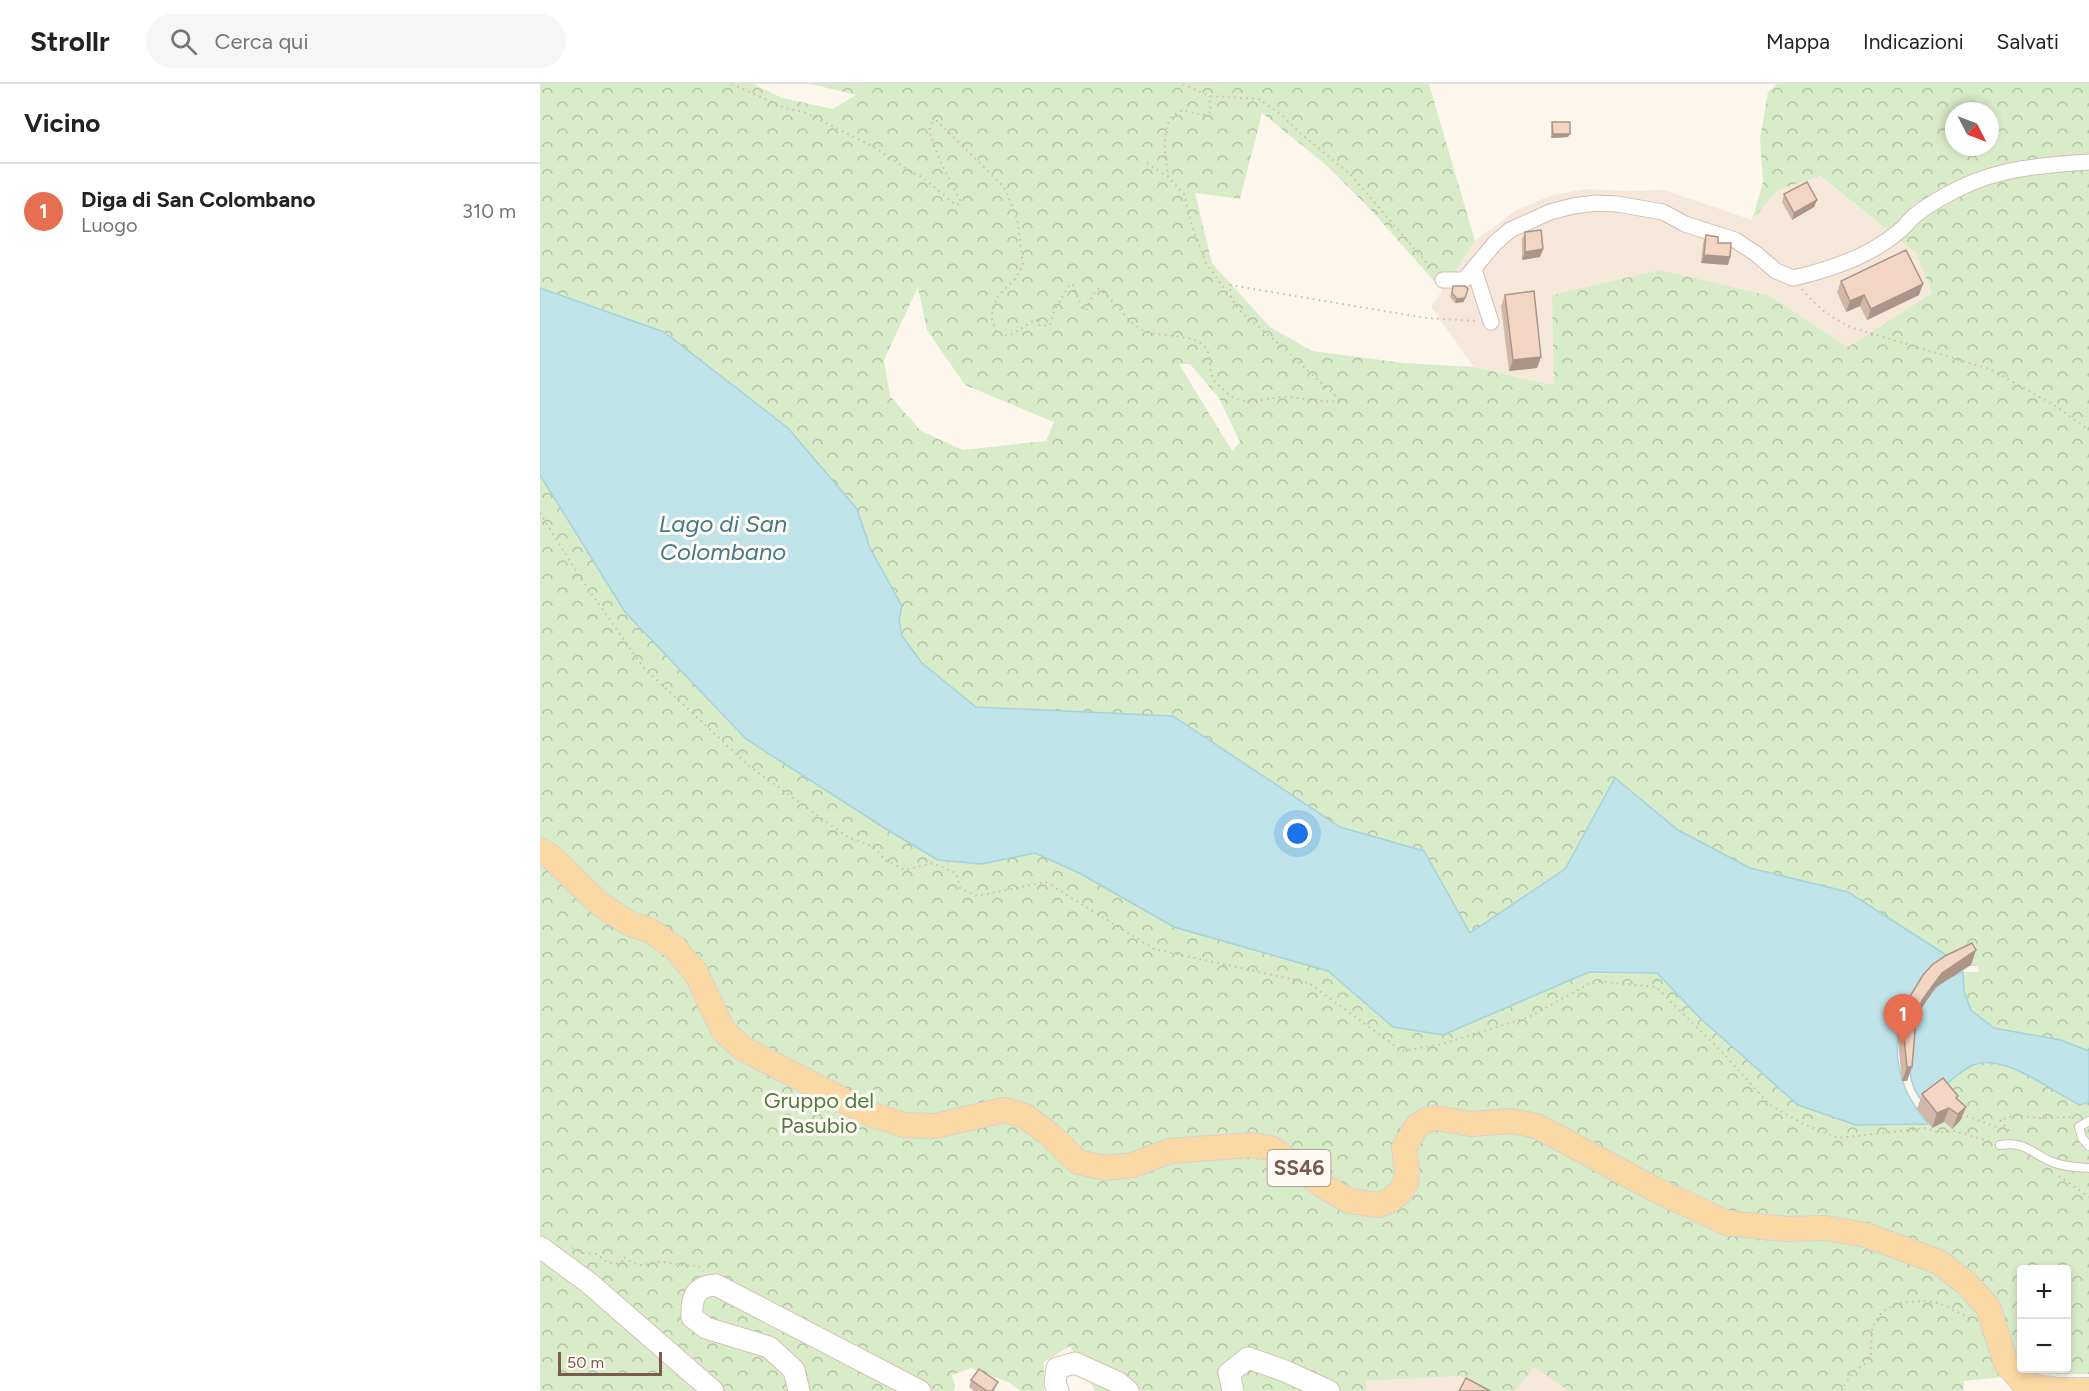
<!DOCTYPE html>
<html lang="it">
<head>
<meta charset="utf-8">
<style>
  :root { --surface:#fff; --page:#f6f6f6; --text:#222; --muted:#767676; --line:#e0e0e0; --accent:#e76f51 }
  body { margin:0; font-family:Figtree,sans-serif; background:var(--page); color:var(--text) }
  .controls { position:absolute; right:18px; bottom:18px; display:grid; overflow:hidden; border-radius:6px; box-shadow:0 3px 9px #0003 }
  .controls button { width:54px; height:54px; display:grid; place-items:center; padding:0; border:0; border-bottom:2px solid var(--line); background:var(--surface); color:var(--text); font:30px sans-serif }
  .compass { position:absolute; left:1405px; top:18px; width:54px; height:54px; border-radius:50%; background:var(--surface); box-shadow:0 3px 9px #0003; rotate:132deg }
  .scale { position:absolute; left:18px; bottom:15px; width:104px; box-sizing:border-box; padding-left:6px; border:3px solid #7a5c4d; border-top:0; font-size:16px; line-height:21px; white-space:nowrap; color:#7a5c4d; -webkit-text-stroke:4px #fffaf3; paint-order:stroke }
  .you { position:absolute; left:758px; top:750px; width:21px; height:21px; margin:-15px; border:4px solid #fff; border-radius:50%; background:#1a73e8; box-shadow:0 0 0 9px #1a73e833 }
  .badge { display:grid; place-items:center; width:39px; height:39px; border-radius:50%; background:var(--accent); color:#fff; font-size:20px; font-weight:700 }
  .pin { position:absolute; translate:-50% -50px; filter:drop-shadow(0 2px 3px #0008) }
  .pin::after { content:''; position:absolute; top:32px; width:21px; height:18px; background:inherit; clip-path:polygon(0 0,100% 0,50% 100%) }
  .list { margin:0; padding:0; list-style:none }
  h2 { display:flex; justify-content:space-between; align-items:center; height:78px; margin:0; padding:0 24px; font-size:26px }
  h2 small { font-size:20px; font-weight:400; color:var(--muted) }
  .list li { display:grid; grid-template-columns:39px 1fr auto; gap:18px; align-items:center; box-sizing:border-box; height:96px; padding:0 24px; border-top:2px solid var(--line) }
  .list b { display:block; font-size:22px; white-space:nowrap }
  .list p { margin:0; font-size:20px; white-space:nowrap; color:var(--muted) }
  .list em { font-size:20px; font-style:normal; color:var(--muted) }
  .icon { flex:none; width:33px; height:33px; fill:none; stroke:currentColor; stroke-width:2; stroke-linecap:round; stroke-linejoin:round }
  .map { position:relative; flex:none; width:1549px; height:1307px; overflow:hidden }
  header { display:flex; align-items:center; gap:36px; box-sizing:border-box; height:84px; padding:0 30px; background:var(--surface); border-bottom:2px solid var(--line) }
  header strong { font-size:28px }
  nav { display:flex; gap:33px; margin-inline-start:auto; font-size:21px }
  .search { width:420px; height:54px; background:var(--page); display:flex; align-items:center; gap:15px; box-sizing:border-box; padding:0 21px; border-radius:33px; color:var(--muted); font-size:22px }
  main { display:flex }
  aside { flex:1; background:var(--surface) }
  .map>svg:first-child { display:block }
</style>
</head>
<body>
<header>
<strong>Strollr</strong>
<div class="search"><svg class="icon" aria-label="search" viewBox="0 0 24 24"><circle cx="10" cy="10" r="6"/><path d="M15 15l6 6"/></svg>Cerca qui</div>
<nav><a>Mappa</a><a>Indicazioni</a><a>Salvati</a></nav>
</header>
<main>
<aside>
<h2>Vicino<small></small></h2>
<ul class="list">
<li><span class="badge">1</span><div><b>Diga di San Colombano</b><p>Luogo</p></div><em>310 m</em></li>
</ul>
</aside>
<div class="map">
<svg width="1549" height="1307" viewBox="0 0 1549 1307">
  <defs>
    <pattern id="forest-crowns" width="20" height="18" patternUnits="userSpaceOnUse" patternTransform="scale(1.5)"><rect width="20" height="18" fill="#d8ecc9"/><path d="M2 6a3 3 0 1 1 6 0M12 15a3 3 0 1 1 6 0" fill="none" stroke="#b4c2a5"/></pattern>
  </defs>
  <rect width="100%" height="100%" fill="#fdf6ec"/>
  <!-- residential -->
  <g fill="#f5e8da">
    <polygon points="1279,92 1376,169 1392,209 1308,263 1230,212 1012,211 1015,301 934,283 891,223 935,157 977,126 1010,112 1044,105 1088,107 1124,106 1212,136 1238,106"/>
    <polygon points="994,1282 1029,1307 975,1307"/>
    <polygon points="922,1292 946,1307 826,1307 826,1297"/>
  </g>
  <!-- forest -->
  <g fill="url(#forest-crowns)" fill-rule="evenodd">
    <path d="M0,0H214L242,14L293,25L316,11L271,0H889L935,157L902,206L830,125L785,80L722,29L700,115L655,109L672,179L730,243L772,267L864,279L934,283L1014,301L1012,211L1120,186L1230,212L1308,263L1392,209L1376,169L1280,92L1238,106L1212,136L1223,98L1220,55L1228,8L1237,0H1549V967L1521,956L1454,944L1431,926L1424,907L1423,888H1439L1437,882L1422,881L1308,808L1210,784L1138,746L1076,694L1026,785L930,849L884,767L800,743L633,632L436,623L382,579L362,552L359,536L362,522L330,464L317,425L124,248L0,204ZM1414,27H1450V63H1414ZM378,203L387,246L425,301L514,338L506,357L423,366L381,347L350,312L344,276ZM639,280H650L679,314L700,358L692,367Z"/>
    <path d="M0,391L206,655L346,745L398,776L442,780L495,769L541,790L634,843L788,887L853,943L903,951L1049,888L1117,889L1161,935L1316,1041L1388,1040L1392,1044L1404,1038L1412,1045L1398,1009C1408,1000 1419,989 1430,982C1459,965 1513,1008 1540,1021L1549,1018V1290H1493L1424,1297L1423,1307H1029L994,1283L975,1307H946L922,1292L826,1297V1307H555L530,1262L504,1278V1307H481L468,1298L431,1284L412,1291L415,1301L414,1307H0ZM1482,1186H1526V1284H1482Z"/>
  </g>
  <!-- water -->
  <g fill="#bfe3e8" stroke="#a5d3da" stroke-width="1.5">
    <path d="M0,204L124,248L248,344L317,425L330,464L362,522L359,536L362,552L382,579L436,623L633,632L800,743L884,767L930,849L1025,785L1075,694L1138,746L1210,784L1308,808L1422,881C1410,887 1386,897 1377,906C1353,933 1353,972 1365,1004C1370,1017 1380,1029 1388,1040L1316,1041L1258,1021L1161,935L1117,889L1049,888L903,951L853,943L788,887L634,843L541,790L495,769L442,780L398,776L346,745L206,655L85,528L0,391Z"/>
    <path d="M1423,888L1424,907L1431,926L1454,944L1521,956L1549,967V1018L1540,1021C1512,1008 1464,968 1433,981C1419,987 1397,1009 1385,1019C1363,1002 1368,955 1377,931C1384,912 1403,894 1423,888Z"/>
  </g>
  <g fill="none" stroke-linecap="round" stroke-linejoin="round">
    <defs>
      <g id="lane">
        <polyline points="1549,1037 1539,1043 1542,1054 1549,1062"/>
        <path d="M1460,1061C1488,1057 1492,1071 1515,1079C1525,1083 1538,1083 1549,1084"/>
      </g>
      <g id="street">
        <polyline points="934,185 951,238"/>
        <path d="M903,196H924L955,159L970,146L1010,128L1033,122L1056,119L1077,120L1123,128L1145,140L1195,156L1215,169L1236,187L1253,194C1289,186 1328,173 1357,149C1363,145 1368,138 1373,133C1386,122 1404,112 1420,104C1460,84 1505,81 1549,78"/>
      </g>
      <g id="secondary">
        <polyline points="0,1163 49,1199 173,1307"/>
        <path d="M259,1307L254,1286L229,1263L166,1244L152,1233C151,1214 155,1202 176,1201L380,1307"/>
        <polyline points="518,1307 515,1299 517,1284 535,1279 577,1298 588,1307"/>
        <polyline points="693,1307 689,1289 708,1274 745,1287 789,1307"/>
      </g>
      <polyline id="primary" points="0,766 9,771 60,820 90,840 111,847 135,864 156,889 183,946 202,964 330,1030 364,1041 395,1042 464,1026 485,1032 509,1050 538,1078 565,1084 593,1081 630,1067 711,1061 731,1064 785,1103 809,1117 839,1121 851,1116 860,1108 866,1099 867,1088 864,1064 876,1043 886,1036 896,1034 931,1040 971,1037 997,1042 1116,1106 1187,1139 1246,1145 1285,1144 1326,1151 1399,1178 1427,1200 1448,1223 1466,1279 1485,1301 1518,1306 1549,1306"/>
    </defs>
    <!-- lane casing -->
    <use href="#lane" stroke="#d1beb0" stroke-width="10"/>
    <!-- street casing -->
    <use href="#street" stroke="#d1beb0" stroke-width="17"/>
    <!-- secondary casing -->
    <use href="#secondary" stroke="#d6c0b0" stroke-width="23"/>
    <!-- primary casing -->
    <use href="#primary" stroke="#dad1cd" stroke-width="26"/>
    <!-- path -->
    <g stroke="#d9b8a5" stroke-width="2" stroke-dasharray="1.5 4.5" stroke-linecap="butt">
      <path d="M192,0L245,24L264,28L334,63L371,88L382,93L416,121L421,118L400,77L389,47L392,38L397,37L464,103L477,134L483,181L475,195L458,212L452,227V235L456,248L469,252L496,235L500,242L510,241L515,225L530,200L533,201L542,224L546,226C550,219 552,210 558,205C572,212 588,241 605,247C623,254 648,249 663,261C673,270 668,284 673,295C675,299 680,302 683,305C703,327 723,312 747,313C765,314 783,319 801,317"/>
      <polyline points="643,0 669,12 719,15 743,32 760,49 811,91 892,185"/>
      <polyline points="607,79 628,93 644,110 652,142 666,179 701,228 739,260 801,317"/>
      <path d="M628,93C626,76 621,52 630,35C632,31 638,29 642,26L662,31L671,28L669,12"/>
      <path d="M1262,205C1277,223 1292,235 1313,244L1450,285L1514,321L1549,346"/>
      <polyline points="691,213 690,201 886,234 937,237"/>
      <polyline points="0,429 39,492 104,584 209,682 306,752 334,763 345,776 365,786 393,779 416,789 420,804 437,812 506,798 614,865 769,899 862,967 902,960 989,933 1054,897 1116,903 1182,968 1230,1021 1263,1040 1298,1054 1386,1044 1396,1048 1415,1047 1451,1058"/>
      <polyline points="1421,1030 1470,1048 1460,1036 1475,1031 1500,1034 1534,1033"/>
      <polyline points="1519,1092 1549,1113"/>
      <path d="M32,1164L44,1169L56,1170L67,1178L76,1180L84,1176V1173C89,1176 95,1181 101,1181C106,1182 110,1178 115,1178C131,1177 142,1184 158,1181L163,1187"/>
      <polyline points="1301,1307 1314,1287 1324,1281 1331,1270 1332,1244 1342,1228 1357,1219 1383,1217 1399,1219 1431,1235"/>
    </g>
    <!-- lane -->
    <use href="#lane" stroke="#fff" stroke-width="8"/>
    <!-- street -->
    <use href="#street" stroke="#fff" stroke-width="15"/>
    <!-- secondary -->
    <use href="#secondary" stroke="#fff" stroke-width="21"/>
    <!-- primary -->
    <use href="#primary" stroke="#fbd9a5" stroke-width="24"/>
  </g>
  <!-- wall -->
  <g fill="#d1b7a8">
    <polygon points="1012,38 1028,53 1011,54 1011,42"/>
    <polygon points="1244,110 1277,116 1274,123 1252,136 1242,118"/>
    <polygon points="985,148 1003,165 1000,173 982,176 982,155"/>
    <polygon points="1166,151 1178,159 1190,173 1188,181 1161,179 1163,159"/>
    <polygon points="1301,197 1379,211 1327,236 1320,222 1306,228 1297,208"/>
    <polygon points="913,202 924,218 915,219 910,213"/>
    <polygon points="965,211 1001,273 997,284 969,287 961,222"/>
    <polygon points="1431,881 1396,903 1378,929 1376,936 1367,997 1362,997 1357,948 1369,914"/>
    <polygon points="1382,1010 1417,1015 1426,1023 1420,1037 1412,1045 1404,1038 1392,1044 1377,1025"/>
    <polygon points="431,1296 458,1298 454,1307 434,1307 429,1303"/>
  </g>
  <!-- shaded-wall -->
  <g fill="#aa9588">
    <polygon points="1013,50 1030,50 1028,53 1011,54"/>
    <polygon points="1277,116 1274,123 1252,136 1254,129"/>
    <polygon points="1003,165 1000,173 982,176 985,168"/>
    <polygon points="1164,171 1190,173 1188,181 1161,179"/>
    <polygon points="1383,200 1379,211 1327,236 1331,225"/>
    <polygon points="1324,211 1320,222 1306,228 1310,217"/>
    <polygon points="925,214 924,218 915,219 917,215"/>
    <polygon points="1001,273 997,284 969,287 973,276"/>
    <polygon points="1436,866 1431,881 1396,903 1377,931 1382,916 1402,889"/>
    <polygon points="1367,983 1372,983 1367,997 1362,997"/>
    <polygon points="1426,1023 1420,1037 1412,1045 1418,1030"/>
    <polygon points="1409,1024 1404,1038 1392,1044 1397,1029"/>
  </g>
  <!-- building -->
  <g fill="#f3d5c3" stroke="#aa9588" stroke-width="1.5">
    <polygon points="1012,38 1030,38 1030,50 1013,50"/>
    <polygon points="1267,98 1277,116 1254,129 1244,110"/>
    <polygon points="1001,146 1003,165 985,168 985,148"/>
    <polygon points="1166,151 1178,153 1178,159 1191,159 1190,173 1164,171"/>
    <polygon points="1366,166 1383,200 1331,225 1324,211 1310,217 1301,197"/>
    <polygon points="913,202 925,202 928,205 925,214 917,215 912,209"/>
    <polygon points="994,207 1001,273 973,276 965,211"/>
    <polygon points="1432,859 1436,866 1402,889 1382,916 1376,936 1372,983 1367,983 1362,934 1369,914 1383,891 1392,881 1405,872"/>
    <polygon points="1403,994 1418,1012 1416,1014 1426,1023 1418,1030 1409,1024 1397,1029 1382,1010"/>
    <polygon points="439,1285 458,1298 452,1307 447,1307 431,1296"/>
    <polygon points="926,1294 950,1307 919,1307"/>
  </g>
  <g text-anchor="middle" stroke-width="6" stroke-linejoin="round" paint-order="stroke">
    <!-- shield labels -->
    <rect fill="#fffaf3" stroke="#a28b7f" stroke-width="1.5" x="727.5" y="1066" width="63" height="36" rx="4.5"/>
    <g font-size="21" font-weight="bold" fill="#7a5c4d">
      <text x="759" y="1091">SS46</text>
    </g>
    <!-- park labels -->
    <g font-size="22" fill="#537a41" stroke="#fffaf3">
      <text x="279" y="1024">Gruppo del<tspan x="279" dy="25">Pasubio</tspan></text>
    </g>
    <!-- water labels -->
    <g font-size="24" font-style="italic" fill="#437c86" stroke="#fffaf3">
      <text x="183" y="448">Lago di San<tspan x="183" dy="28">Colombano</tspan></text>
    </g>
  </g>
</svg>
<div class="controls">
<button>+</button>
<button>−</button>
</div>
<svg class="compass" viewBox="-18 -18 36 36"><path d="M0-13l5 13h-10z" fill="#e53935"/><path d="M0 13l5-13h-10z" fill="#767676"/></svg>
<div class="scale">50 m</div>
<div class="you"></div>
<div class="pin badge" style="left:1363px;top:960px">1</div>
</div>
</main>
</body>
</html>
